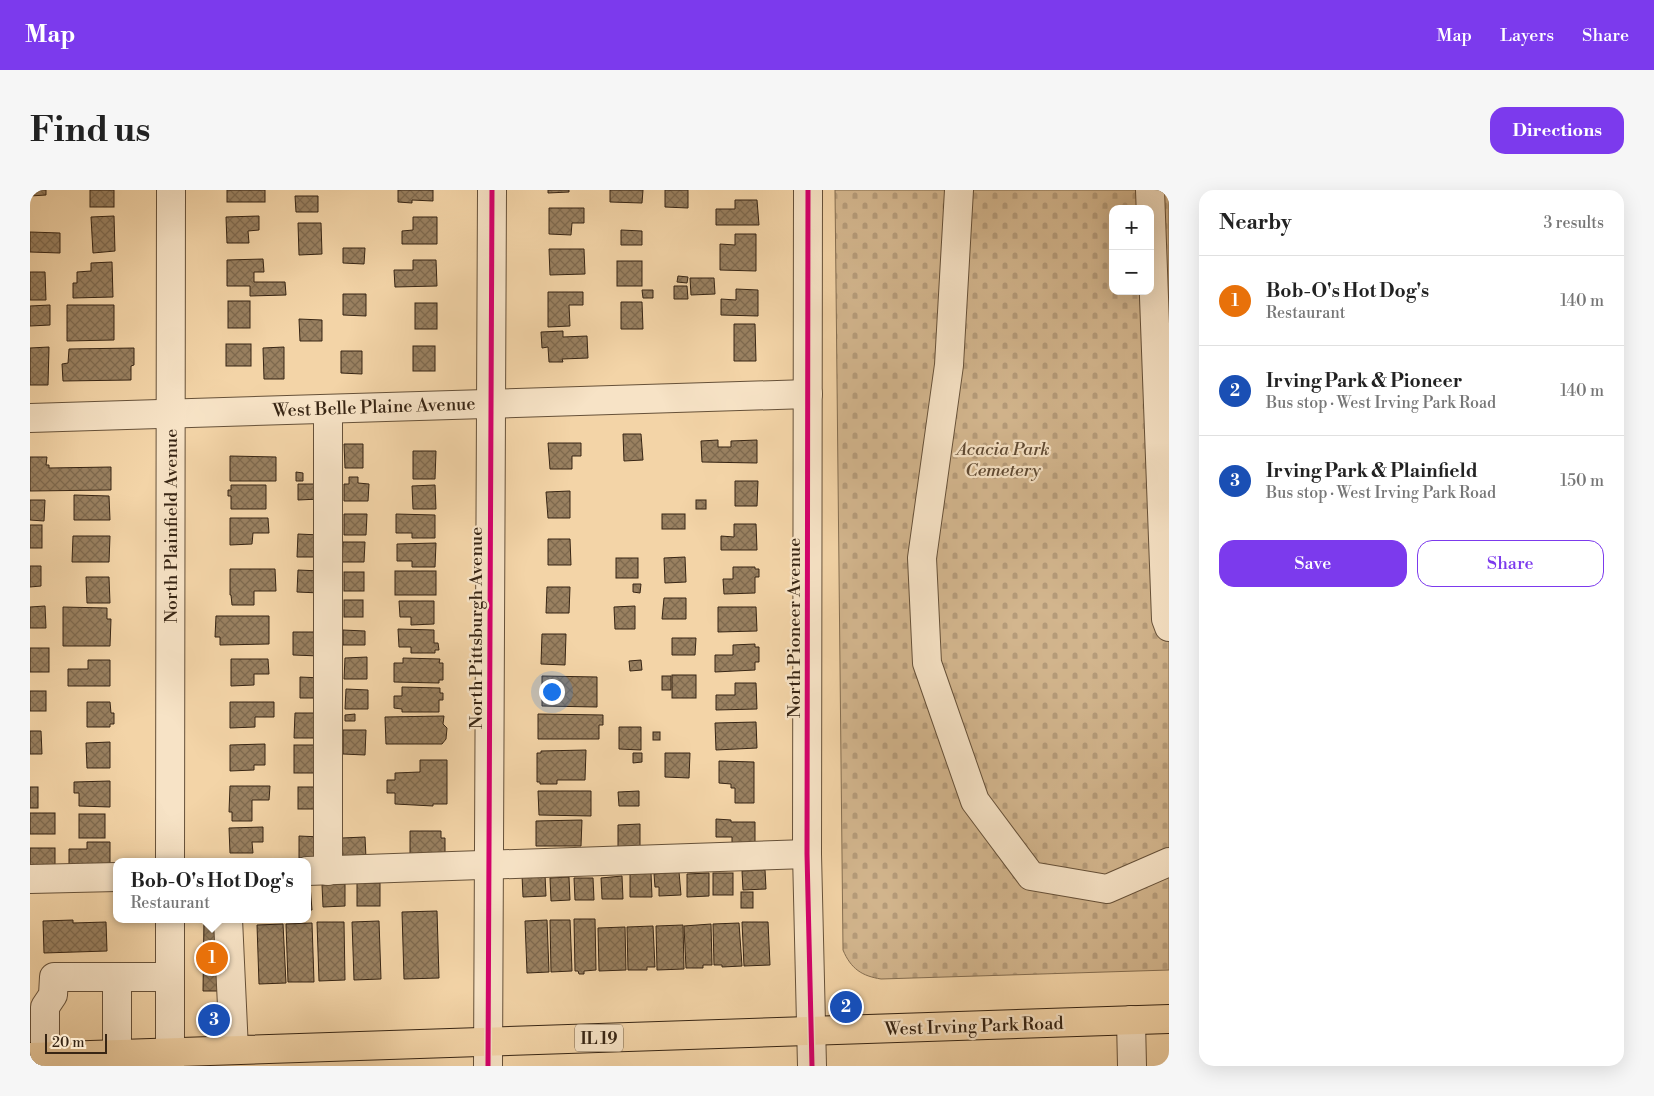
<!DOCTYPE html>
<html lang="en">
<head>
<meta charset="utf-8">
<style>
  :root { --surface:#fff; --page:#f6f6f6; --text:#222; --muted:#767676; --line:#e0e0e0; --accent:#7c3aed }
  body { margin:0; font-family:"Libre Bodoni",serif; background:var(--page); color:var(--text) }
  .controls { position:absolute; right:15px; top:15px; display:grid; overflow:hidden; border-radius:10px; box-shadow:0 5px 20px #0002 }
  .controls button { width:45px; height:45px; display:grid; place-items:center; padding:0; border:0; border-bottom:1px solid var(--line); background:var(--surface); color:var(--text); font:25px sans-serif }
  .scale { position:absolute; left:15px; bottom:12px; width:62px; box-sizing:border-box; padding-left:5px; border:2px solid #372514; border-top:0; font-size:14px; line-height:18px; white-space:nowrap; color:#372514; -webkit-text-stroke:4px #f7e3c6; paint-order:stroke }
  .you { position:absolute; left:521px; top:501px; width:18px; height:18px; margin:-12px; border:4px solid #fff; border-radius:50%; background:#1a73e8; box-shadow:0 0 0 8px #1a73e833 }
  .badge { display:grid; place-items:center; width:32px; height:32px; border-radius:50%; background:var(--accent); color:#fff; font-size:16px; font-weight:700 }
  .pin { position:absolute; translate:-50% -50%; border:2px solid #fff; box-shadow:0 1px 5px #0006 }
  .popup { position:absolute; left:83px; top:668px; width:198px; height:65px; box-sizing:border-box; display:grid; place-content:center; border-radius:10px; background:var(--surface); filter:drop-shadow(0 1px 4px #0005); font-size:16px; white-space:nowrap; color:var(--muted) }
  .popup b { font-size:19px; color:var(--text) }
  .popup::after { content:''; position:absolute; left:50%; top:100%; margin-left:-10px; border:10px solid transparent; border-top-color:var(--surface) }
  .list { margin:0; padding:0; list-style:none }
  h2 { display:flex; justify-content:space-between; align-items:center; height:65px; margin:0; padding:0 20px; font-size:21px }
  h2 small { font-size:16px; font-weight:400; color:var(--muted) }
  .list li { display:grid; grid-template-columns:32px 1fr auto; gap:15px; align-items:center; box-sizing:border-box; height:90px; padding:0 20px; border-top:1px solid var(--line) }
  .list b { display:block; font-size:19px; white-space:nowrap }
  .list p { margin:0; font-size:16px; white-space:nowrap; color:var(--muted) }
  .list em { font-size:16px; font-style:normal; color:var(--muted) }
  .actions { display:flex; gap:10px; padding:15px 20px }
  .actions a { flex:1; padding:11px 0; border:1px solid var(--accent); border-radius:15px; text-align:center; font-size:18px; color:var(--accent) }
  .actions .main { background:var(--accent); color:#fff }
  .map { position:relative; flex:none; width:1139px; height:876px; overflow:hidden; border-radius:15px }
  header { display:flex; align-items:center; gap:30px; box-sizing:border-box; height:70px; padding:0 25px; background:var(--accent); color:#fff }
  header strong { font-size:24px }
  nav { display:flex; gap:28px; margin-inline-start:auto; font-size:18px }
  .intro { display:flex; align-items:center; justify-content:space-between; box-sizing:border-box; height:120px; padding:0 30px }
  h1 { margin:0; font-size:35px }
  .button { padding:12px 22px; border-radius:15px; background:var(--accent); color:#fff; font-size:18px; font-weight:700 }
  main { display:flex; gap:30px; padding:0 30px }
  aside { flex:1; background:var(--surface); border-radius:15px; box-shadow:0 5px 20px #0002 }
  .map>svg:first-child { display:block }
</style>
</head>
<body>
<header>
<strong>Map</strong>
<nav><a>Map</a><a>Layers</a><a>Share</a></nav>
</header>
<div class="intro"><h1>Find us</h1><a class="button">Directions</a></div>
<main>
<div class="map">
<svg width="1139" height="876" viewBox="0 0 1139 876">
  <defs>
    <pattern id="cemetery-stones" width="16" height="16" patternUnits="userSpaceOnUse" patternTransform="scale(1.25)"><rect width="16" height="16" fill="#d3b68e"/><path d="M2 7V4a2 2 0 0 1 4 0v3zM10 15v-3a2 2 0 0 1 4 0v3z" fill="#b69c7a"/></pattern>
    <pattern id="building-cross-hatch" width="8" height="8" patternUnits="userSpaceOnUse" patternTransform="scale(1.25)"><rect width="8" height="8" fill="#998060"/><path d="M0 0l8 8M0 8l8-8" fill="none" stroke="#7e694e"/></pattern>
  </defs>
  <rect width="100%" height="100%" fill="#f3d4a7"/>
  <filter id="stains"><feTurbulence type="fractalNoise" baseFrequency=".004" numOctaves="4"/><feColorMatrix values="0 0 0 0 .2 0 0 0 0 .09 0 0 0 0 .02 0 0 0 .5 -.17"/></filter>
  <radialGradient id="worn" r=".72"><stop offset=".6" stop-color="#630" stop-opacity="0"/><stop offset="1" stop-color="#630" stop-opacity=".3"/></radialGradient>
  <!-- cemetery -->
  <path fill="url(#cemetery-stones)" stroke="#856e51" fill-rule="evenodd" d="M805,0H1139V780L851,789C832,786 821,779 813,760ZM1083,19H1120V101H1083Z"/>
  <!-- building -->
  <g fill="url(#building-cross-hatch)" stroke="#372514">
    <polygon points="0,0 16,0 16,5 0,6"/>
    <rect x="60" y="0" width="24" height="17"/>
    <rect x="197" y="0" width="38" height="12"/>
    <polygon points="368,0 403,0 403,11 382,10 382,13 368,12"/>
    <polygon points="518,0 539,0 539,2 518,3"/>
    <polygon points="580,0 613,0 612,13 580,12"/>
    <polygon points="635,0 658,0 658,18 635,17"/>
    <polygon points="265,6 288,6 288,22 266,22"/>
    <polygon points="705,10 727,10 729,35 686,35 686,19 705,19"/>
    <polygon points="519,18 554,18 554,33 542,33 541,45 519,44"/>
    <polygon points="84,26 85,61 63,63 61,27"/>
    <polygon points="229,26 229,40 218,41 219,53 197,53 196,27"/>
    <polygon points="383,27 407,27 407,54 372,54 372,41 383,40"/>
    <polygon points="268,33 291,33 292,64 269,65"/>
    <polygon points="591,40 612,41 612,55 591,55"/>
    <polygon points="0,42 30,43 30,63 0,62"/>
    <polygon points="705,44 726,44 726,81 690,80 690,54 705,55"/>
    <polygon points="313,58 335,58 334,74 313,73"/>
    <polygon points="519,59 554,59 555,84 520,85"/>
    <polygon points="233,69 234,82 224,82 224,92 255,92 256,105 220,106 220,96 197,96 197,70"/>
    <polygon points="383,70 406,70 407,96 365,97 364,80 383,80"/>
    <rect x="587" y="71" width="25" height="25"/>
    <polygon points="82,72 83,107 43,108 43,93 47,93 47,82 61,81 61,73"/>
    <polygon points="0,82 15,82 16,110 0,110"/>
    <polygon points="648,86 658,87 657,93 647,92"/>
    <polygon points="660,88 684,88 685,104 661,105"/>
    <polygon points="644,96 657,96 658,109 644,109"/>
    <polygon points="706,99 728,100 728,126 691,125 691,109 706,110"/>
    <polygon points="612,100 623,100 623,108 613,108"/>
    <polygon points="518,102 553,102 553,115 539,115 540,136 518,137"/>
    <polygon points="313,104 336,104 336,126 313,125"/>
    <rect x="198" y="111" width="22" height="27"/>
    <polygon points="591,112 612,112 613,139 591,139"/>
    <rect x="385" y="113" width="22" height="26"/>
    <polygon points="20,115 20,135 0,136 0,116"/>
    <polygon points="37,115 84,115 84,150 37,151"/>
    <polygon points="269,129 292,130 292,151 270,151"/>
    <polygon points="704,134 725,134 726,171 704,171"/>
    <polygon points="533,141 533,147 557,146 558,168 532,169 533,172 519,172 518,157 512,158 511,142"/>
    <rect x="196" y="154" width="25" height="22"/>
    <rect x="383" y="156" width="22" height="25"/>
    <polygon points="19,157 18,195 0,195 0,158"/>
    <polygon points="254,157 254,189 234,189 233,158"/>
    <polygon points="104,158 104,175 101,176 101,190 33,191 32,174 38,173 39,159"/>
    <polygon points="311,161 332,161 332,184 311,183"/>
    <polygon points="593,244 611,244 613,270 594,271"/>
    <polygon points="688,250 688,257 701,257 701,251 727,250 727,273 672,272 671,251"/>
    <polygon points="518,253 551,253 551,266 542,266 542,279 520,279"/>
    <polygon points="314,254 333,254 333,278 315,278"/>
    <polygon points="383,261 406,261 405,289 383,289"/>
    <polygon points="200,266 246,267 246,291 200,291"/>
    <polygon points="0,267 17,267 16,275 19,275 19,278 81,277 81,300 0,301"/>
    <polygon points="266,282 273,283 273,291 266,291"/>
    <polygon points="319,287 328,287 328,293 339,294 338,311 314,311 314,294 319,294"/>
    <polygon points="705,291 728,291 727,316 705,316"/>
    <polygon points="268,294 290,294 290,309 268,310"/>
    <polygon points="201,295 236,295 236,319 201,319 201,306 198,306 198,300 201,300"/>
    <polygon points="405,295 406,319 383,319 382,296"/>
    <polygon points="540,301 540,328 518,328 516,302"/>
    <polygon points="44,305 79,306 80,330 44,330"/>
    <polygon points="0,310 15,310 14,331 0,330"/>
    <rect x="666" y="310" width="10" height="9"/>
    <polygon points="314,324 337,324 336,345 314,345"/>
    <polygon points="366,324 405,325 405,348 382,348 382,343 366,343"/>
    <rect x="632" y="324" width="23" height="15"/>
    <polygon points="200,328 238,328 239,343 223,343 222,354 200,355"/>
    <polygon points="704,334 726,334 727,360 691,360 691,346 704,347"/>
    <rect x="0" y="335" width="12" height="23"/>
    <polygon points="268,344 290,345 290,367 267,367"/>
    <polygon points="43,346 80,346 79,372 42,372"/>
    <polygon points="518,349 540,349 541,375 518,375"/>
    <polygon points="313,352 335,352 334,372 312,372"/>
    <polygon points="406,353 405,377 382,377 382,371 367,371 367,354"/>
    <polygon points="655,367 656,392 635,393 634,368"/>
    <rect x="586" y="368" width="22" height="20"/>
    <polygon points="0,376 11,376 11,396 0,397"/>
    <polygon points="703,377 725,377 725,379 729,379 729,387 725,387 725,403 694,404 693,389 703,389"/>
    <polygon points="200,379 245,379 246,401 224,401 224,415 202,415 201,405 200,405"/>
    <polygon points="268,380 291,381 290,403 267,402"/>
    <rect x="365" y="381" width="41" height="24"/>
    <rect x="314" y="382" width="20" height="19"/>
    <polygon points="56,387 79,387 80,413 57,413"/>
    <polygon points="603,394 611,394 610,403 603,402"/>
    <polygon points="517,397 540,397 539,423 516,423"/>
    <polygon points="634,408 656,408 656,429 632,429"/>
    <rect x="314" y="410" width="19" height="17"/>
    <polygon points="369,411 404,411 404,434 381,435 381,427 370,427"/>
    <polygon points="15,416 16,438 0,438 0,417"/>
    <polygon points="605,416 605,439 585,439 584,417"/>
    <polygon points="33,417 77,418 77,429 81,429 80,456 33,456"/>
    <polygon points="688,417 726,417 727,441 688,442"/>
    <polygon points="186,426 239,426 239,454 190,455 190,447 185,447"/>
    <polygon points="368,439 404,440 404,453 408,453 409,460 405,460 405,463 381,463 381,457 369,457"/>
    <polygon points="313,440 335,441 335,455 313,455"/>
    <polygon points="263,442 291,442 290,466 263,465"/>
    <polygon points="512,444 536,444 535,475 511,474"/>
    <polygon points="642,448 666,448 665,465 642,465"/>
    <polygon points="725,454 725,457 729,457 729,472 725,472 725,480 685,482 685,465 703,465 703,455"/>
    <rect x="0" y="458" width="19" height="24"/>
    <polygon points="337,467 337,489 314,489 315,468"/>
    <polygon points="373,468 410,469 409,473 413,473 413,490 409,490 409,493 364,492 364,473 373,473"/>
    <polygon points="201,469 238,469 239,484 224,484 224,495 201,496"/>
    <polygon points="58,470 80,470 80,496 38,496 38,479 58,479"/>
    <polygon points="611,470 612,480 600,481 599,471"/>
    <rect x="642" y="485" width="24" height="23"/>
    <polygon points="512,486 567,487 567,517 512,516"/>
    <rect x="632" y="486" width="9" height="14"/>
    <polygon points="270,487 292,488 291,508 270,508"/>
    <polygon points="705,493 726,493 727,519 686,520 686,505 705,505"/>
    <polygon points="372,497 410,498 410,503 413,503 413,510 409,510 409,522 372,522 372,519 364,518 364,506 372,506"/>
    <polygon points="316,499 338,500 338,519 315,519"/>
    <rect x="0" y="501" width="16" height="20"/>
    <polygon points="57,512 80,512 81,523 84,523 84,534 80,534 80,537 57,537"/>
    <polygon points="200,512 244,512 244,527 225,527 225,537 200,538"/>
    <polygon points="265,523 292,523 291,548 264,548"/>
    <polygon points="325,524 325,531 315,531 315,525"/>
    <polygon points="508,524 573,525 573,535 569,535 569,549 508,549"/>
    <polygon points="414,526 413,534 417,538 416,549 412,554 356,554 355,527"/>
    <polygon points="726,532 727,558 686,560 685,533"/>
    <polygon points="589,537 611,537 611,560 589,559"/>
    <polygon points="313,540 336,540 335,565 313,564"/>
    <polygon points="0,541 11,541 12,564 0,564"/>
    <rect x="623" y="542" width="7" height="8"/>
    <polygon points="80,552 80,578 57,578 56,553"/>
    <polygon points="235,554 235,575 224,575 224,580 200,581 200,555"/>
    <rect x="264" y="555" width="27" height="28"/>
    <polygon points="556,560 555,590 527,590 527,594 510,594 510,592 507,592 507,563 511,563 511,561"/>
    <polygon points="603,563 612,563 612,572 603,573"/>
    <polygon points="635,563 660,563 659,588 635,587"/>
    <polygon points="390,570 417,570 417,614 403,614 403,616 365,614 365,603 357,603 357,590 365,590 365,583 390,582"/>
    <polygon points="689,571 724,572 724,613 705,613 705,598 701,598 701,594 689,593"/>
    <polygon points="80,591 80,617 49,616 49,603 44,603 44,592"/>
    <polygon points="200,596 240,596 239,610 222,610 222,631 202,631 202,622 199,622"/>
    <rect x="0" y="597" width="8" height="21"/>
    <rect x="268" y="597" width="22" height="22"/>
    <polygon points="508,601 561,601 561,626 509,625"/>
    <polygon points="609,601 609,616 589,616 588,602"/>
    <rect x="0" y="623" width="25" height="21"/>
    <rect x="49" y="624" width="26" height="24"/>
    <polygon points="686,629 701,630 701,632 725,632 725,655 702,655 702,647 686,647"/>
    <polygon points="552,630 551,656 506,656 506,631"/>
    <polygon points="610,634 610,657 588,658 588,635"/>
    <polygon points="233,637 233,652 222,652 223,663 200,663 199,638"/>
    <polygon points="380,641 411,641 411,648 415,648 415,665 380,665"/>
    <polygon points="269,646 291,647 291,669 269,668"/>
    <polygon points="335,647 336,668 313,670 312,648"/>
    <polygon points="57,652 80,652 80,676 39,675 39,659 57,659"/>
    <rect x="0" y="658" width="25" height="22"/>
    <polygon points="735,680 736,699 713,700 712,681"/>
    <polygon points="649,682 651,705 629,706 629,697 625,697 624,684"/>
    <polygon points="621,683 622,707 600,707 600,684"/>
    <polygon points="679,683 679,706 657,707 657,684"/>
    <rect x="683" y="683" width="20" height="22"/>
    <polygon points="492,685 515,685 516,706 493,707"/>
    <polygon points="592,686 593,709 572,709 571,688"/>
    <polygon points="539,687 540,710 521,711 520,688"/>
    <polygon points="544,688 563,688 564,710 545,710"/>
    <rect x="327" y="693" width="23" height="23"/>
    <polygon points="315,694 315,716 293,717 292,695"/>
    <polygon points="277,695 280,695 282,720 277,720"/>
    <rect x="711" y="702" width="12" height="16"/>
    <polygon points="407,721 409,788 374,789 372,722"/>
    <polygon points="174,729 182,729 182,734 191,734 191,801 173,801"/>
    <polygon points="544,729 565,729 566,780 554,781 554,784 549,784 548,781 545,781"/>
    <polygon points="43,730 43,733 76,732 77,761 14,763 13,731"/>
    <polygon points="517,730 519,782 497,783 495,731"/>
    <polygon points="520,730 540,730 542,781 521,782"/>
    <polygon points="349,731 351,789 324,790 322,732"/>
    <polygon points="287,732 314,732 315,790 289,791"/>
    <polygon points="712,732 738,732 740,775 714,776"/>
    <polygon points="282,733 284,792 258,792 256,734"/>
    <polygon points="709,733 712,776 692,777 692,775 684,775 683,734"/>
    <polygon points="253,734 256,793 229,794 227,735"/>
    <polygon points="681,734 682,775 673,775 673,778 656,778 654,736"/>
    <polygon points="653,735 654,779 627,780 626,736"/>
    <polygon points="623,736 625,777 617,777 617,780 598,780 597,737"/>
    <polygon points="595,737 596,780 569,781 568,738"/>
  </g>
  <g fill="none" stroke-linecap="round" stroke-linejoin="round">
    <defs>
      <g id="minor">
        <polyline points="778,0 777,664 782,876"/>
        <polyline points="929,0 919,175 892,368 897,473 945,611 1001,686 1077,699 1139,672"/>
        <polyline points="1120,0 1136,429 1139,437"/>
        <polyline points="0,228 778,204"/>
        <polyline points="140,672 141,0"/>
        <polyline points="277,681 777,664"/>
        <polyline points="298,681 298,219"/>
        <polyline points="0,689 87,687"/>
        <polyline points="140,729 140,876"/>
        <polyline points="198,729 204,860"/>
        <polyline points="1101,830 1102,876"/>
        <polyline points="87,864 87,787 140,787"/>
        <polyline points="15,867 15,817 23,805 24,787 87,787"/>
        <polyline points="458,876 462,0"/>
      </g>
      <polyline id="major" points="0,867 1139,829"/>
    </defs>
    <!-- minor casing -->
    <use href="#minor" stroke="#665139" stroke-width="30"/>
    <!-- major casing -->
    <use href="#major" stroke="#372514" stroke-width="30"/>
    <!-- minor -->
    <use href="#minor" stroke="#f7e3c6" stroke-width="28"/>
    <!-- major -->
    <use href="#major" stroke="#f3d4a7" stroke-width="28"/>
    <defs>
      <g id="cycleway">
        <polyline points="778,0 777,664 782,876"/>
        <polyline points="458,876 462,0"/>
      </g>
    </defs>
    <!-- cycleway casing -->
    <use href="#cycleway" stroke="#f7e3c6" stroke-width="8"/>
    <!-- cycleway -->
    <use href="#cycleway" stroke="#d6006c" stroke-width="5"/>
  </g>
  <g text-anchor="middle" stroke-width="4.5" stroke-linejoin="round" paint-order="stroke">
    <!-- shield labels -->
    <rect fill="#f7e3c6" stroke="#715e49" stroke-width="1" x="545" y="834.5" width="48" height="27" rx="4"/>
    <g font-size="16" font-weight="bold" fill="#372514">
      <text x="569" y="854">IL 19</text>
    </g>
    <!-- street labels -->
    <g font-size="18" fill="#372514" stroke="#f7e3c6">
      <text transform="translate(344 217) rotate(-2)" y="6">West Belle Plaine Avenue</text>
      <text transform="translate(141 336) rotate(-90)" y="6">North Plainfield Avenue</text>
      <text transform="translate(446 438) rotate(-90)" y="6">North Pittsburgh Avenue</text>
      <text transform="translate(764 438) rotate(-90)" y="6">North Pioneer Avenue</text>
      <text transform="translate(944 836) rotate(-2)" y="6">West Irving Park Road</text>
    </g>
    <!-- park labels -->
    <g font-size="18" font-style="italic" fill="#5e4932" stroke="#f7e3c6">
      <text x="973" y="265">Acacia Park<tspan x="973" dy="21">Cemetery</tspan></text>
    </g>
  </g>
  <rect width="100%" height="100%" filter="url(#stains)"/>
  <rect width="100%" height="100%" fill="url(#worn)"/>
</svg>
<div class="controls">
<button>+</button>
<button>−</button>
</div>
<div class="scale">20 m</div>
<div class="you"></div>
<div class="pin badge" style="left:182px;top:768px;background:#e8710a">1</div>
<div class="popup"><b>Bob-O's Hot Dog's</b>Restaurant</div>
<div class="pin badge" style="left:816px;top:817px;background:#1a4fb4">2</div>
<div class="pin badge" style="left:184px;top:830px;background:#1a4fb4">3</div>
</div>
<aside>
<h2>Nearby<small>3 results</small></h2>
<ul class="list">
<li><span class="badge" style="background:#e8710a">1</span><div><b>Bob-O's Hot Dog's</b><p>Restaurant</p></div><em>140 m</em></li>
<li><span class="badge" style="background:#1a4fb4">2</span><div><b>Irving Park &amp; Pioneer</b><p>Bus stop · West Irving Park Road</p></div><em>140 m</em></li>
<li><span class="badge" style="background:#1a4fb4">3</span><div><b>Irving Park &amp; Plainfield</b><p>Bus stop · West Irving Park Road</p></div><em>150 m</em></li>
</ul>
<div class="actions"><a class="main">Save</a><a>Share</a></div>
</aside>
</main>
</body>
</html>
